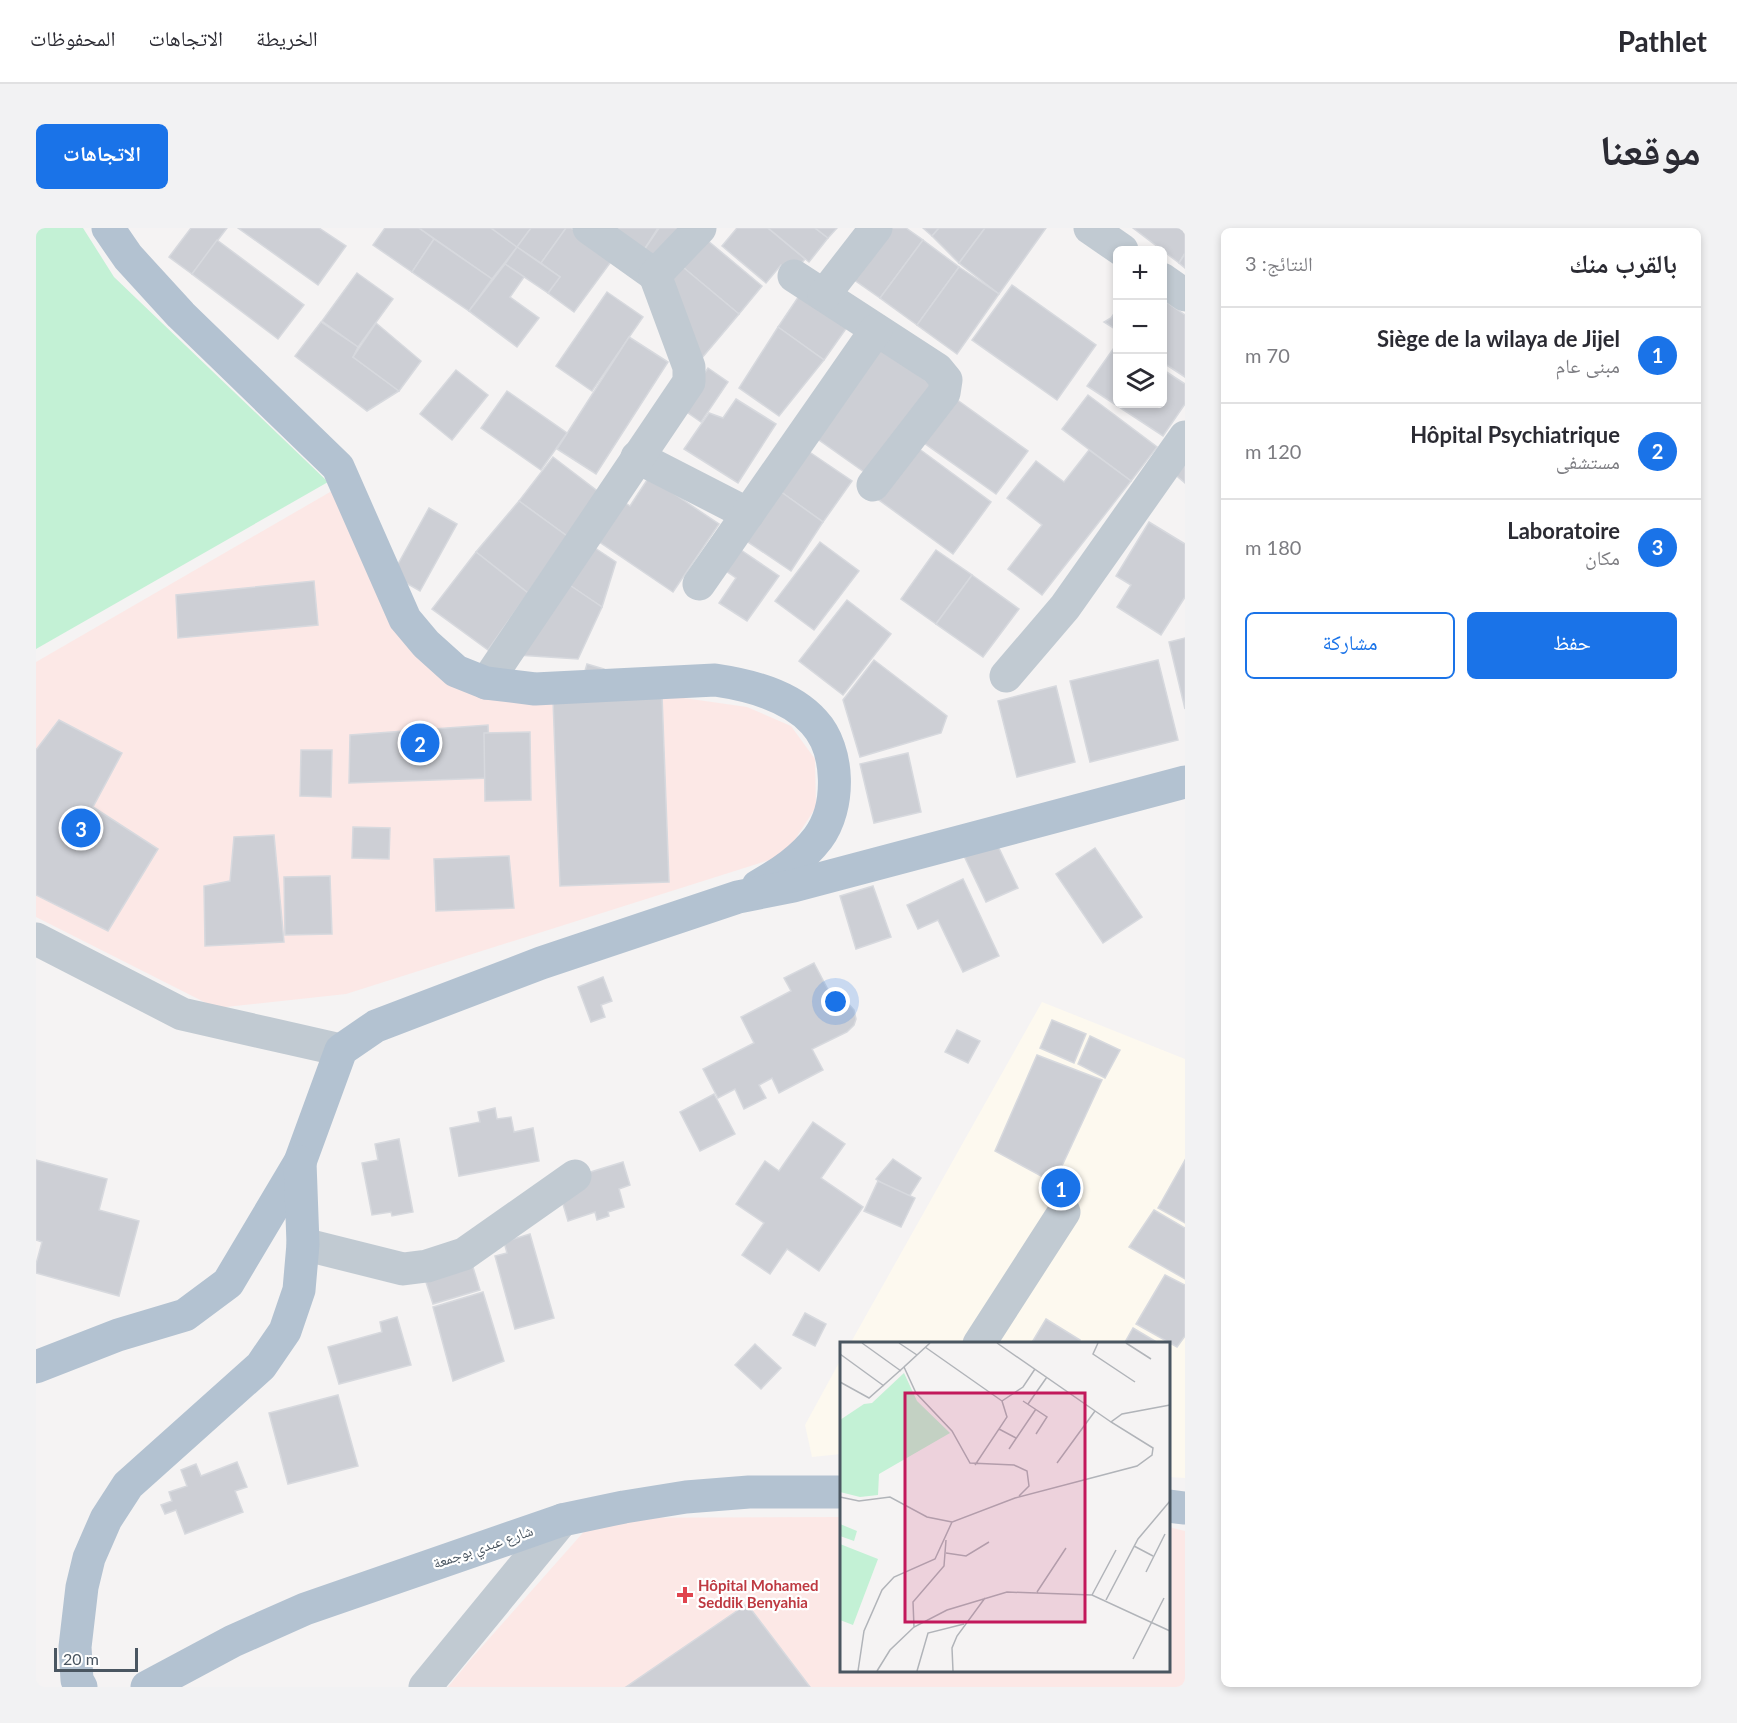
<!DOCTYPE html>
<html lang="ar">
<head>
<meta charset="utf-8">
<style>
  :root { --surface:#fff; --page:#f2f2f3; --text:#2b2b33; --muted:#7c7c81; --line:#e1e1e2; --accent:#1a73e8 }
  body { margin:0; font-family:Lato,"Noto Naskh Arabic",sans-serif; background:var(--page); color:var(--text); direction:rtl }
  .controls { position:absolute; right:18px; top:18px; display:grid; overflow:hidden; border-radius:9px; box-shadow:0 3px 9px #0003 }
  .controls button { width:54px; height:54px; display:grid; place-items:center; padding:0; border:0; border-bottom:2px solid var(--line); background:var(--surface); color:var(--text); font:30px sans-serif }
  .scale { position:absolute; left:18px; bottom:15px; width:84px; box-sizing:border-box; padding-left:6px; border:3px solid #4a5661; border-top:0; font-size:16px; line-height:21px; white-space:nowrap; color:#4a5661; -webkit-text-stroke:4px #fff; paint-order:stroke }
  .you { position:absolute; left:800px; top:774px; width:21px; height:21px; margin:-15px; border:4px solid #fff; border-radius:50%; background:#1a73e8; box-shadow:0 0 0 9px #1a73e833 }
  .badge { display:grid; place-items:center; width:39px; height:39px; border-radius:50%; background:var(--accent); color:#fff; font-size:20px; font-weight:700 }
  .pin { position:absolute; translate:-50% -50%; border:3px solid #fff; box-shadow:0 2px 6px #0006 }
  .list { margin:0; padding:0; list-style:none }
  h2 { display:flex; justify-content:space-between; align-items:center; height:78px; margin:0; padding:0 24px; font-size:26px }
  h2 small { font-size:20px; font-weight:400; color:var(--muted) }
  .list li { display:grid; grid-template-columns:39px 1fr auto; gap:18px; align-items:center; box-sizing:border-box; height:96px; padding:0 24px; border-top:2px solid var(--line) }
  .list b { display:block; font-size:22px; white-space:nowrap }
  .list p { margin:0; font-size:20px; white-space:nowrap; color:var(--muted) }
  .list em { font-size:20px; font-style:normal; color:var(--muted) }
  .actions { display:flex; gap:12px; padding:18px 24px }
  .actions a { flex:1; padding:14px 0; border:2px solid var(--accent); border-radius:9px; text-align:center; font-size:21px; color:var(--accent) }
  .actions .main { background:var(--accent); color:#fff }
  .icon { flex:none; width:33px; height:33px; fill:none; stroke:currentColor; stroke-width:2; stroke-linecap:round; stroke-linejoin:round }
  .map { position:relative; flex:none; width:1149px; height:1459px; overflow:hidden; direction:ltr; border-radius:9px }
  header { display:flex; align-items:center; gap:36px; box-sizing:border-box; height:84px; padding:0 30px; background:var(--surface); border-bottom:2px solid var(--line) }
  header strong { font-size:28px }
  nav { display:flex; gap:33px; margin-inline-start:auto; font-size:21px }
  .intro { display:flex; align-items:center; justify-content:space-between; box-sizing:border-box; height:144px; padding:0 36px }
  h1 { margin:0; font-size:42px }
  .button { padding:15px 27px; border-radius:9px; background:var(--accent); color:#fff; font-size:21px; font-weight:700 }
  main { display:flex; gap:36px; padding:0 36px }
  aside { flex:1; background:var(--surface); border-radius:9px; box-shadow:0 3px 9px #0003 }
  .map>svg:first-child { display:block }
</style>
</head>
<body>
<header>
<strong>Pathlet</strong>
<nav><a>الخريطة</a><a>الاتجاهات</a><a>المحفوظات</a></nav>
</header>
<div class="intro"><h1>موقعنا</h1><a class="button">الاتجاهات</a></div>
<main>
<aside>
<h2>بالقرب منك<small>النتائج: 3</small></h2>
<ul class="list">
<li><span class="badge">1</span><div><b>Siège de la wilaya de Jijel</b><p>مبنى عام</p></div><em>70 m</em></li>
<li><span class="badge">2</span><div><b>Hôpital Psychiatrique</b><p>مستشفى</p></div><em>120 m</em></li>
<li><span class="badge">3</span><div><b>Laboratoire</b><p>مكان</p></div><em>180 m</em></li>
</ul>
<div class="actions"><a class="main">حفظ</a><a>مشاركة</a></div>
</aside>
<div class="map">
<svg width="1149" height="1459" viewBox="0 0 1149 1459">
  <rect width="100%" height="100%" fill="#f5f3f3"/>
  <!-- commercial -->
  <g fill="#fdf9ef">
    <polygon points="1006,774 1149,831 1149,1250 1133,1249 1132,1116 814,1116"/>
    <polygon points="805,1131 805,1226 776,1229 769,1197"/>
  </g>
  <!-- medical -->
  <g fill="#fce8e6">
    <polygon points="301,260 413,448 641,469 711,479 755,498 779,531 780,579 749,627 310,766 180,780 0,689 0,434"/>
    <polygon points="805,1289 806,1442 1132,1442 1133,1299 1149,1303 1149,1459 412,1459 435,1431 560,1290"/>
  </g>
  <!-- green -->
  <polygon fill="#c3f1d5" points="0,0 47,0 78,49 292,254 0,421"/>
  <!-- building -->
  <g fill="#cdcfd5" stroke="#d7d9de" stroke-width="1.5">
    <polygon points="155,0 191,0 156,46 133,29"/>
    <polygon points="202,0 283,0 310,18 282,57"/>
    <polygon points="349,0 383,0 398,11 376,44 337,17"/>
    <polygon points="383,0 455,0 481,19 456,51"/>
    <polygon points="455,0 495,0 481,19"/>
    <polygon points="495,0 530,0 505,35 481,19"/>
    <polygon points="530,0 535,0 577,31 538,84 512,65 524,49 505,35"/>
    <polygon points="572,0 622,0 606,25"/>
    <polygon points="623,0 649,0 623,37 606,25"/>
    <polygon points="701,0 732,0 769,31 756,46 745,37 730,55 686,18"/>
    <polygon points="732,0 779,0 792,10 773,34"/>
    <polygon points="779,0 801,0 792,10"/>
    <polygon points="850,0 870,0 887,12 844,70 814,49"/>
    <polygon points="887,0 903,0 896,8"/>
    <polygon points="903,0 949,0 923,35 896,8"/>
    <polygon points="949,0 1010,0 963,66 923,35"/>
    <polygon points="1097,0 1149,0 1149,25 1143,35"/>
    <polygon points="665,7 726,58 703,86 642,35"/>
    <polygon points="398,11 456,51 433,83 376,44"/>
    <polygon points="181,12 268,77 242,111 156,46"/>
    <polygon points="887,12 923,39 881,97 844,70"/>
    <polygon points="481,19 524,49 512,65 469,36"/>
    <polygon points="1149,26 1149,40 1143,35"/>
    <polygon points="642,35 703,86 665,131 632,46"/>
    <polygon points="469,36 488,49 474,69 503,90 481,119 433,83"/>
    <polygon points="923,39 963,66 921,126 881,97"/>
    <polygon points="321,45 357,71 322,119 286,93"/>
    <polygon points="976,57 1060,117 1021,172 936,112"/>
    <polygon points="767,62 814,95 788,132 742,99"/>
    <polygon points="571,64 607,89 556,163 520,138"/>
    <polygon points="1126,71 1149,87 1149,149 1126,134"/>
    <polygon points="1082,80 1082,103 1068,94 1075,90"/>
    <polygon points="285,94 322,119 317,129 363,163 331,183 259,128"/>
    <polygon points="340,95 385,133 363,163 317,129"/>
    <polygon points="742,99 788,132 743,188 703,160"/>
    <polygon points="593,109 632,134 560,246 521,221"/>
    <polygon points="1082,114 1082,176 1126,176 1126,141 1149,156 1149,176 1127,208 1051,158"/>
    <polygon points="841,118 896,157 831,246 776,207"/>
    <polygon points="672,140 692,154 665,194 645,180"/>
    <polygon points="420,142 452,167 416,212 384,186"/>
    <polygon points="471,163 531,205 505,242 445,200"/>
    <polygon points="1052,167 1121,219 1095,253 1026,201"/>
    <polygon points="700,171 740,196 702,255 648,221 673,185 687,190"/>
    <polygon points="920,171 992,223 960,266 888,215"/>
    <polygon points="882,220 955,274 917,326 843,272"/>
    <polygon points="769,221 816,253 787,294 741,261"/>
    <polygon points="1053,222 1095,253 1006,367 972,341 1006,297 971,270 1000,233 1028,254"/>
    <polygon points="1149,227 1149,255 1136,244"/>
    <polygon points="517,229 564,265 531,308 483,273"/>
    <polygon points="613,249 683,296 637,364 559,311 585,272 594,278"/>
    <polygon points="741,261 787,294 755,343 706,310"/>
    <polygon points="483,273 531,308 492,365 440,324"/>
    <polygon points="393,280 421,296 384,363 356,347"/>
    <polygon points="1113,294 1149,316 1149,369 1125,407 1081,379 1095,357 1080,348"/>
    <polygon points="784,314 823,343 778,402 739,373"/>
    <polygon points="556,318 580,334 566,379 532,356"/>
    <polygon points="705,322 743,348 711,393 683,375 700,350 690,343"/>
    <polygon points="900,322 936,347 900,396 865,371"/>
    <polygon points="440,324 492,365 452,422 396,381"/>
    <polygon points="936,347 983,381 947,429 900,396"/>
    <polygon points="278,353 282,397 142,410 140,367"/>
    <polygon points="532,356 566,379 542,431 482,427"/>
    <polygon points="811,372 855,406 807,467 763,433"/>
    <polygon points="1149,410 1149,481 1133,414"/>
    <polygon points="838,432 911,488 905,505 824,529 807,472"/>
    <polygon points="1122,432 1142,512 1054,534 1034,453"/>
    <polygon points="551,436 568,441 564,451 548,446"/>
    <polygon points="1020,458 1039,534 981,549 962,473"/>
    <polygon points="626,467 633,654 524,658 517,472"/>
    <polygon points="23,492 86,525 57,579 122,621 72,703 0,667 0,522"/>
    <polygon points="452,497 455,550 313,555 314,507"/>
    <polygon points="494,504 495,572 449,573 448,505"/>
    <polygon points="265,522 296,522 295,569 264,568"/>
    <polygon points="872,525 885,584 838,595 824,536"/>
    <polygon points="317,599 354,600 353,631 316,630"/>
    <polygon points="238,607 248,714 169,718 168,658 194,653 198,609"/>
    <polygon points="960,614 982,660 950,674 928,628"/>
    <polygon points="1059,620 1106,689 1067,715 1020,646"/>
    <polygon points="473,628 478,680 400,683 398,631"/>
    <polygon points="294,648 296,706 249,707 248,649"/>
    <polygon points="927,651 963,728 927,744 902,692 882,701 871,677"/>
    <polygon points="837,658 855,709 820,721 804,668"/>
    <polygon points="778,735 799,775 811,774 818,782 820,791 818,797 811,804 776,821 787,842 743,865 736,850 723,857 730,870 708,881 699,861 682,870 667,841 718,815 705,789 755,763 748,750"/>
    <polygon points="567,749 576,773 565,777 569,789 555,794 542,759"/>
    <polygon points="1016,792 1050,806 1038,835 1004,820"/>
    <polygon points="921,802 944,813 932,835 909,824"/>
    <polygon points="1054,808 1084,822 1069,850 1042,836"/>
    <polygon points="1001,827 1066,852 1018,955 959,923"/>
    <polygon points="678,866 699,906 664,923 644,884"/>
    <polygon points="459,880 461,891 475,889 478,904 497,900 503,933 423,948 414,900 444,894 442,884"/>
    <polygon points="777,894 809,916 785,950 827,979 783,1043 751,1021 734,1046 706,1027 728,995 700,976 729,933 743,943"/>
    <polygon points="363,911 377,984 356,988 355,984 336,987 326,935 342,932 339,916"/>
    <polygon points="857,931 885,950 871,972 840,951"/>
    <polygon points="0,932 71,951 63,982 103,993 83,1068 0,1045 0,1036 6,1014 0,1012"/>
    <polygon points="1149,932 1149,995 1122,980"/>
    <polygon points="587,934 594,957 583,961 588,979 572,984 573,988 561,992 559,984 532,993 524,966 548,946"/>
    <polygon points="842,953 879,970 865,999 828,983"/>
    <polygon points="1118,982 1149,1000 1149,1051 1093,1019"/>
    <polygon points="494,1006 518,1090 479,1101 459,1028 471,1025 468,1014"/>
    <polygon points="436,1036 444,1062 397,1076 389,1051"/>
    <polygon points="1129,1047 1149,1057 1149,1108 1141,1119 1100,1096"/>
    <polygon points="447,1064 468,1133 417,1153 397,1079"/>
    <polygon points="769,1085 790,1096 779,1118 757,1107"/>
    <polygon points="361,1089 375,1137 303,1156 292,1119 346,1104 344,1094"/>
    <polygon points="1010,1091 1044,1112 1041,1116 995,1116"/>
    <polygon points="1097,1100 1124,1116 1088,1116"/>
    <polygon points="719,1116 745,1140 725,1161 699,1137"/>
    <polygon points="302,1167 322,1238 252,1256 233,1185"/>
    <polygon points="201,1234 211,1259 199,1263 207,1284 149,1306 140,1282 129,1286 125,1277 136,1273 133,1264 151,1258 145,1242 160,1236 165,1248"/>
    <polygon points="711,1376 774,1459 590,1459"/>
  </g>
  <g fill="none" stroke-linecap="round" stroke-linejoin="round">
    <!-- minor -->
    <g stroke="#c1cad2" stroke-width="33">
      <polyline points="553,0 619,47"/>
      <polyline points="1054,0 1086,22"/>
      <polyline points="758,48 901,141 910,152 908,165 837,257"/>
      <polyline points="1126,51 1149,67"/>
      <polyline points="788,67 840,0"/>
      <polyline points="601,229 712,286"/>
      <polyline points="663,356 840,102"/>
      <polyline points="970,448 1029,379 1149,209"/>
      <polyline points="450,455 653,154 653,139 619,47 664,0"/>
      <polyline points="0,711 146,786 305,822"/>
      <polyline points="267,1016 367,1041 391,1038 428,1026 539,948"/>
      <polyline points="943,1116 1028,984"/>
      <polyline points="389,1459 526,1292"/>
    </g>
    <!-- major -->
    <g stroke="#b3c2d1" stroke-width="33">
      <path d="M72,0L92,29L145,87L302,239L369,391L390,416L420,443L450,455L499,461L679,452C713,457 754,467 778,494C804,522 805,579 782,610C766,631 745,645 722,658"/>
      <polyline points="0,1139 82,1107 149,1087 192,1055 264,934 305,822 340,798 505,735 702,669 757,658 1149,554"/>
      <polyline points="1132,1278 1149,1280"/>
      <polyline points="45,1459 41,1452 39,1419 46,1359 53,1330 70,1291 92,1257 225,1138 249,1103 263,1062 267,1016 264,934"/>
      <polyline points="111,1459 197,1413 269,1381 526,1292 588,1279 650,1269 713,1264 806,1264"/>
    </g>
  </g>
  <!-- markers -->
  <path fill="#e0444e" stroke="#fff" stroke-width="2" d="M646 1358h6v6h6v6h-6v6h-6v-6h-6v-6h6z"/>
  <g text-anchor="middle" stroke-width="4.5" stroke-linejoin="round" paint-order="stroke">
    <!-- street labels -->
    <g font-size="15" fill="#4a5661" stroke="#fff">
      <text transform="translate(447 1319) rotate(-19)" y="5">شارع عبدي بوجمعة</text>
    </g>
    <!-- health labels -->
    <g font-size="15" font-weight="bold" fill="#be3a42" stroke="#fff" text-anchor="start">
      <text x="662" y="1363">Hôpital Mohamed<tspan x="662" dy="17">Seddik Benyahia</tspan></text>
    </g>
  </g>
  <!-- overview -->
  <g transform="translate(804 1114)">
    <rect width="330" height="330" fill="#f5f3f3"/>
    <path d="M64,31L77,59L110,91L39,132L38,153L20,155L0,150V78L24,62L32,61ZM0,182L17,189L14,199L0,194ZM0,202L38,217L13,283L0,278Z" fill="#c3f1d5"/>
    <path fill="none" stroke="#b1b4b9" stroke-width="1.5" d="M22,1L61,29M59,1L77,13M90,1L64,25L76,51L112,89L130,121L174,123L187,129L189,144L179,154M157,1L271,80M258,1L253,12L295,40M286,1L311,17M85,5L162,59M0,12L44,44M0,40L29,56L64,25M183,59L207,75L196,92M188,62L207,35M159,87L176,96M169,107L196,67M217,121L255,69M135,123L167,75L162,59L183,45L195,27M0,155L19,159L50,155L87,175L112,180M294,204L313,214M106,211L126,214L149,200M306,230L325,192M197,250L226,206M252,253L276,208M266,258L298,197L330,159M74,285L73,260L104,224L106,198M293,317L324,256M18,329L24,289L42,248L54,235L95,217L112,180L175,156L297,124L312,113L313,106L271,80L282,72L330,63M37,329L50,308L74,285L107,268L167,250L252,253L330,289M77,329L88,291L124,282M113,329L112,306L117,294L145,256"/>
    <path fill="#c2185b" fill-opacity="0.15" stroke="#c2185b" stroke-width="3" d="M65,51H245V280H65Z"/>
    <rect width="330" height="330" fill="none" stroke="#4a5661" stroke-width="3"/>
  </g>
</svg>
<div class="controls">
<button>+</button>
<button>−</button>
<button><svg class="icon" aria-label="layers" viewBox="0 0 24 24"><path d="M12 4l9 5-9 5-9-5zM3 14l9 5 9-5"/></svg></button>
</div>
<div class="scale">20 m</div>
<div class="you"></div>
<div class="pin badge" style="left:1025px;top:960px">1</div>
<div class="pin badge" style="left:384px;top:515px">2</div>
<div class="pin badge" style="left:45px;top:600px">3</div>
</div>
</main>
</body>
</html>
